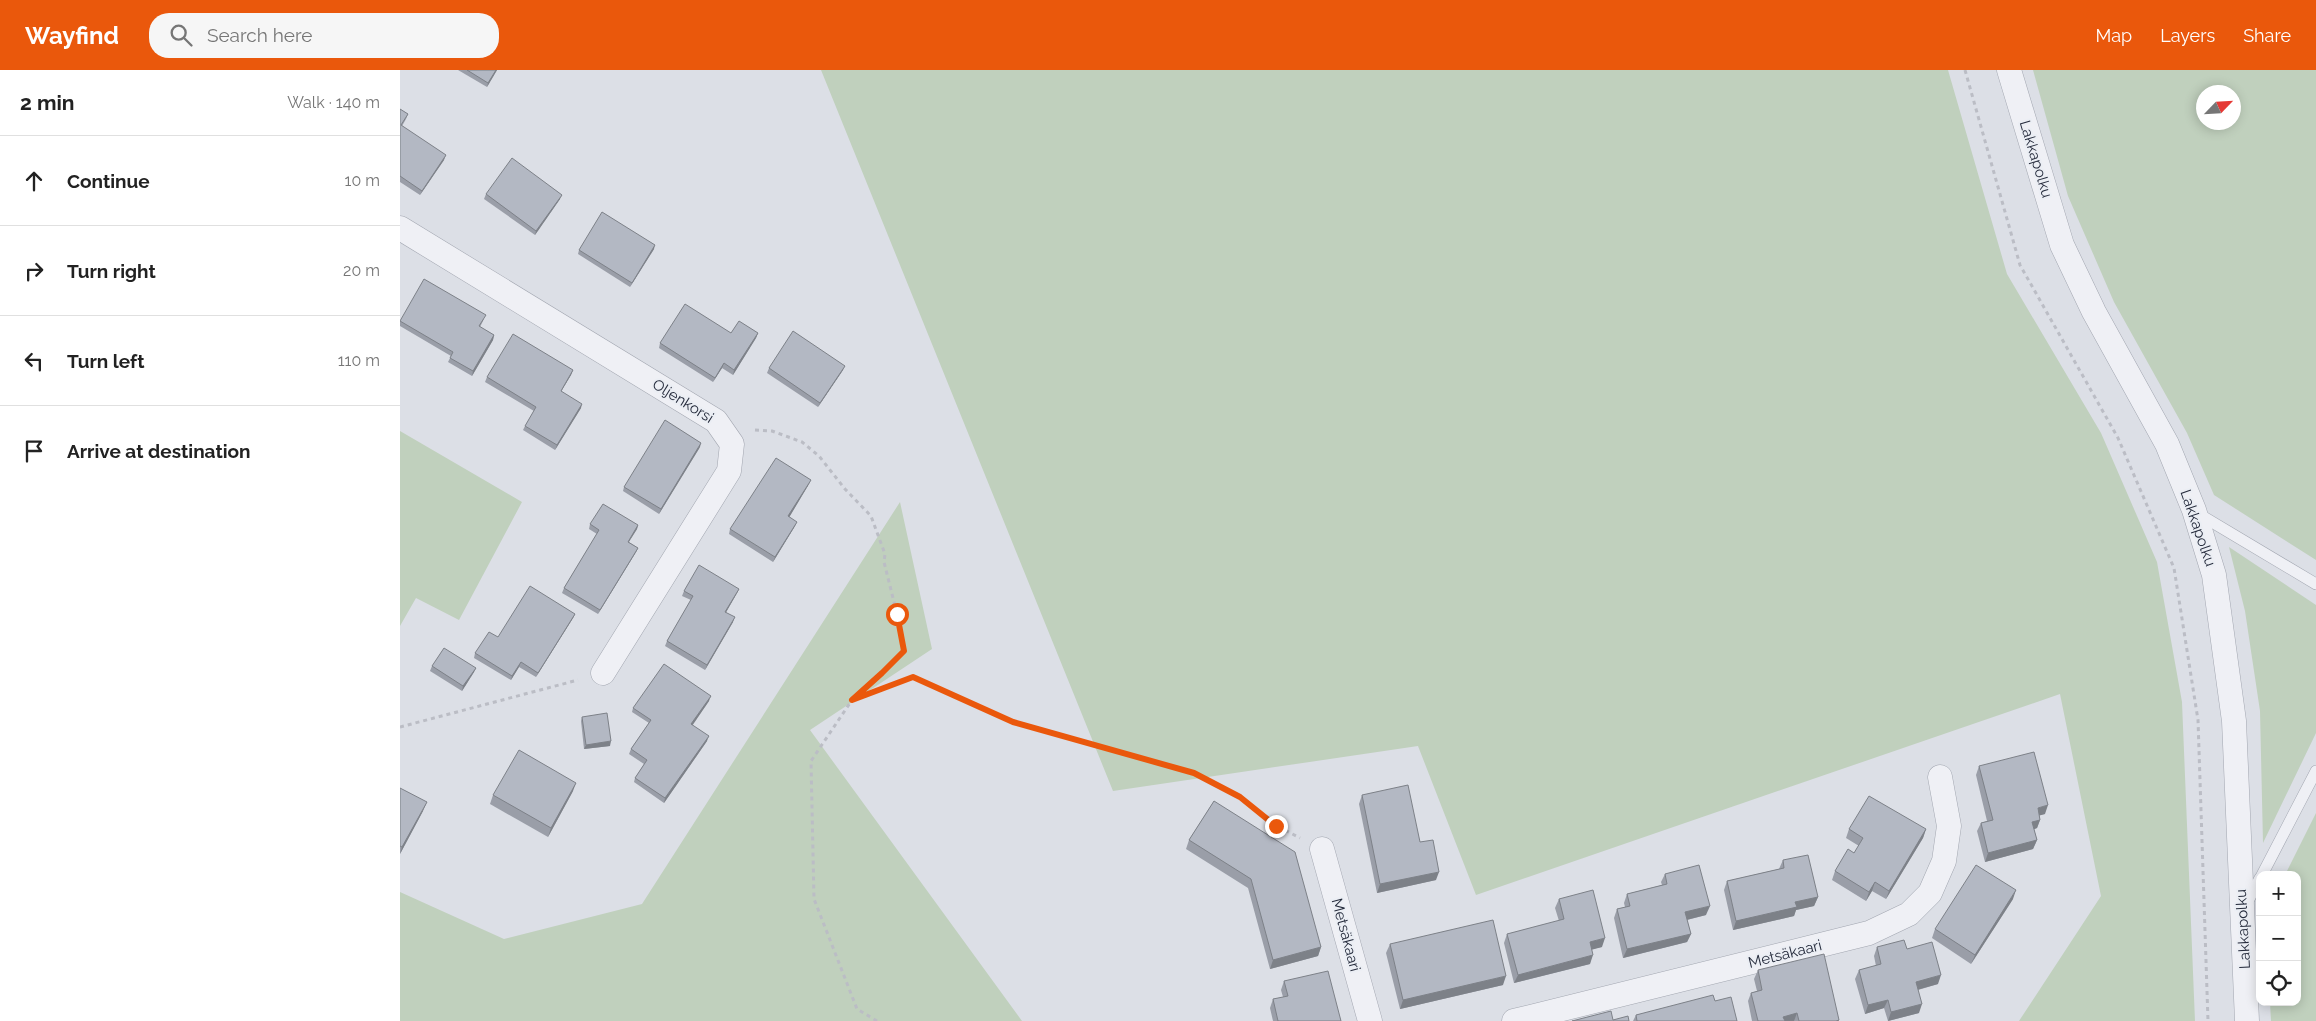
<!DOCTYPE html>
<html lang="en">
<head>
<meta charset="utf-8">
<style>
  :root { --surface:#fff; --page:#f6f6f6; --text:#222; --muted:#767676; --line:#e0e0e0; --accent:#ea580c }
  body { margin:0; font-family:Raleway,sans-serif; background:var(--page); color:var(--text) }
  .controls { position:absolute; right:15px; bottom:15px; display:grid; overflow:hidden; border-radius:10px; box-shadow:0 2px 12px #0003 }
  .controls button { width:45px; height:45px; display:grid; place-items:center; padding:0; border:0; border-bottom:1px solid var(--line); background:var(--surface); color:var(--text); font:25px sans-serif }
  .compass { position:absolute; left:1796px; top:15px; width:45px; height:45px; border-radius:50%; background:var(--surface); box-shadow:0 2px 12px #0003; rotate:65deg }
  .stop { position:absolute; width:15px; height:15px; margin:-11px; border:4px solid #ea580c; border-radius:50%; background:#fff }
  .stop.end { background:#ea580c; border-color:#fff; box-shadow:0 1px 5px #0008 }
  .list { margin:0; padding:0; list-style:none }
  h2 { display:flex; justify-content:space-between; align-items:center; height:65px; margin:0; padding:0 20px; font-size:21px }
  h2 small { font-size:16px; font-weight:400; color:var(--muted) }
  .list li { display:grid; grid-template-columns:32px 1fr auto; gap:15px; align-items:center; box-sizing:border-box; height:90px; padding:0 20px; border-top:1px solid var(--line) }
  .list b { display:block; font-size:19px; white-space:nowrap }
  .list em { font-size:16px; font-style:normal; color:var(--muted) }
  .icon { flex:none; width:28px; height:28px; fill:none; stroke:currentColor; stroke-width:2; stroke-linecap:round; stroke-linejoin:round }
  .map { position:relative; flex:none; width:1916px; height:951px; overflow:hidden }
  header { display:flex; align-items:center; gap:30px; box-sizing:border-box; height:70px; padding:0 25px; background:var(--accent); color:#fff }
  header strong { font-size:24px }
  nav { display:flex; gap:28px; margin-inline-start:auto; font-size:18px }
  .search { width:350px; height:45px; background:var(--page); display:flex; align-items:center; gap:12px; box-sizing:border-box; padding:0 18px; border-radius:20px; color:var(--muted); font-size:19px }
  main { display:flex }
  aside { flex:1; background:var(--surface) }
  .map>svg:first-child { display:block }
</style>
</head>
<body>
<header>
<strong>Wayfind</strong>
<div class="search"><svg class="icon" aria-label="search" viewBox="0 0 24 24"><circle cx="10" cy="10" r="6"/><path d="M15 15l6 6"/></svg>Search here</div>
<nav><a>Map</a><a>Layers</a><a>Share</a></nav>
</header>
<main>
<aside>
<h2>2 min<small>Walk · 140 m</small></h2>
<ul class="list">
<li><svg class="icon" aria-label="ahead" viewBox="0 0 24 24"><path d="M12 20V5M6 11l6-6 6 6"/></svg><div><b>Continue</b></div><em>10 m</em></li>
<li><svg class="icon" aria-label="right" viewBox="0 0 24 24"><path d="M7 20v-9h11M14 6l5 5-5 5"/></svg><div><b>Turn right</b></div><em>20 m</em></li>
<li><svg class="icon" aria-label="left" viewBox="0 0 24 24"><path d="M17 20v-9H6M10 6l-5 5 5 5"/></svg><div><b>Turn left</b></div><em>110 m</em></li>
<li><svg class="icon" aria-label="arrive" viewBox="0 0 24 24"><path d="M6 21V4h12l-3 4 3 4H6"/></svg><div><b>Arrive at destination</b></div></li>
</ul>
</aside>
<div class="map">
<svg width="1916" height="951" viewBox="0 0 1916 951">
  <rect width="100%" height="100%" fill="#dcdfe6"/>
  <!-- green -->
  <g fill="#c0d0bd" fill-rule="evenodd">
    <polygon points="421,0 1548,0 1607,204 1701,363 1757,492 1782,632 1795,951 1619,951 1701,826 1660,624 1076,825 1018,676 713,721"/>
    <path d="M1633,0H1916V490L1814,425L1787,363L1714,232L1668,126ZM1834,22V52H1804V22Z"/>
    <polygon points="0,361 122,432 59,550 16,528 0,556"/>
    <polygon points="500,432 532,579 410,660 622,951 0,951 0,822 104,869 242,834"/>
    <polygon points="1829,477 1916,535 1916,663 1863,773 1860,641 1845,541"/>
    <polygon points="1916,743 1916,951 1871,951 1870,932 1897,932 1897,805 1885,805"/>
  </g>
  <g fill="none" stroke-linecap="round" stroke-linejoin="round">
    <defs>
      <g id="service">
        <polyline points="1797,443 1916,514"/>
        <polyline points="1862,805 1916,701"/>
        <polyline points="1847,833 1860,808"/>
      </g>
      <g id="minor">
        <polyline points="1609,0 1662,175 1694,242 1767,374 1794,440 1814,505 1834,651 1847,951"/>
        <polyline points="0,158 316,351 332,374 329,401 203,603"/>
        <polyline points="922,779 970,951"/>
        <polyline points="1114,951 1469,863 1509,844 1530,823 1544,791 1549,756 1540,707"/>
      </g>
    </defs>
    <!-- service casing -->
    <use href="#service" stroke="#a2a6b0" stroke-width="12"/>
    <!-- minor casing -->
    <use href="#minor" stroke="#a2a6b0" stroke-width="25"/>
    <!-- path -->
    <g stroke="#bbbdc5" stroke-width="3" stroke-dasharray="4 4" stroke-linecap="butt">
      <polyline points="1565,0 1620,195 1718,368 1774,498 1798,650 1808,951"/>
      <polyline points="355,360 372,361 402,372 419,386 445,419 471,446 485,484 484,492 497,544 504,581 482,603 454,628"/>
      <polyline points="0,657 178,610"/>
      <polyline points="477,951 457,939 414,829 411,691 452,630 513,607 613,651 794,703 840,727 877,756 900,768"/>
    </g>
    <!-- service -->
    <use href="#service" stroke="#eff0f5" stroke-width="11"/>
    <!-- minor -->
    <use href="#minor" stroke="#eff0f5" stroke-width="24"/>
  </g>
  <!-- wall -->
  <g fill="#9a9ea8">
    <polygon points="58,0 97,0 87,17"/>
    <polygon points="0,39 8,44 6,49 2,56 44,90 20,125 0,112"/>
    <polygon points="86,124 160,129 135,165 84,129"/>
    <polygon points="254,179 230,217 178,184 179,180"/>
    <polygon points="84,249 80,257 94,265 93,270 72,306 48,292 51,286 0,256 0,251"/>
    <polygon points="331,263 358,263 356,268 333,305 322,298 313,312 259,278 260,273"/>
    <polygon points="369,298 443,300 418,337 367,303"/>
    <polygon points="173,300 171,305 161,321 181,338 155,380 123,360 125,356 134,341 85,312 87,307"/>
    <polygon points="300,377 259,444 223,421 224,417"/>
    <polygon points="409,414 389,447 395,456 373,492 329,464 330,459"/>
    <polygon points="190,454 238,455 237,459 229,472 238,478 236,482 198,544 162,523 164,518 197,464 189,459"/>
    <polygon points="339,519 337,523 326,542 333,552 305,600 265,576 267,571 291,530 282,526 284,521"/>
    <polygon points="175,544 173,548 136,607 119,597 111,610 74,588 75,583 98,567"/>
    <polygon points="32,596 76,598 74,602 62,621 30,601"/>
    <polygon points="309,631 292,655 307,671 264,733 234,712 235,708 244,694 229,684 231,679 249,653 232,642 233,638"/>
    <polygon points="182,647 210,676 184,679 181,651"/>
    <polygon points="1579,696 1645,744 1639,745 1640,750 1637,758 1634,759 1637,770 1633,779 1585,792 1577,761 1581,753 1587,751 1576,705"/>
    <polygon points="0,718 23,741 0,784"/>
    <polygon points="173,721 148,767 90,734 93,725"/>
    <polygon points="962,725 1020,772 1036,810 977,823 959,734"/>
    <polygon points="814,731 921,877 918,886 870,899 848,818 786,779 789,770"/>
    <polygon points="1449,759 1526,759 1523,768 1486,829 1472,821 1466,831 1432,810 1435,801 1454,783 1459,776 1446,768"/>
    <polygon points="1383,790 1418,827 1414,836 1396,840 1394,846 1333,860 1324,820 1327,811 1379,799"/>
    <polygon points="1265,804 1306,845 1287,850 1291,864 1287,872 1223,888 1214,848 1217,839 1225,837 1224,833 1227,824 1262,815 1261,812"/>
    <polygon points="1159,829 1202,877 1192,879 1190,894 1114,913 1104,873 1107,864 1159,851 1155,838"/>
    <polygon points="1613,829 1571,894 1532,868 1535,859"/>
    <polygon points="990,874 1103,915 1000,939 986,883"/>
    <polygon points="1477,877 1507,879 1538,914 1518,920 1519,943 1488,951 1484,938 1465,944 1455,909 1459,900 1476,896 1474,886"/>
    <polygon points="1358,900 1439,950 1439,951 1352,951 1348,931 1351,923 1357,921 1354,909"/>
    <polygon points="884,911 941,951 873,951 870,938 873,929 883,927 881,920"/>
    <polygon points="1315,931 1337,951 1233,951 1236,945"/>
  </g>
  <!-- shaded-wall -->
  <g fill="#7d8188">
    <polygon points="96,0 97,0 87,17 88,13"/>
    <polygon points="46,85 44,90 20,125 22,121"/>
    <polygon points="162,125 160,129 135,165 136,161"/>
    <polygon points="255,175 254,179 230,217 232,213"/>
    <polygon points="358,263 356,268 333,305 334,300"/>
    <polygon points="94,265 93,270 72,306 73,301"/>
    <polygon points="324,293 322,298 313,312 315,308"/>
    <polygon points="445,296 443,300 418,337 420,333"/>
    <polygon points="173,300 171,305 159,325 161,321"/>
    <polygon points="182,334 181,338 155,380 157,375"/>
    <polygon points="301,373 300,377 259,444 261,439"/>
    <polygon points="411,410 409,414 387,451 388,446"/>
    <polygon points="397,452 395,456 373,492 375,487"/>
    <polygon points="238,455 237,459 226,476 228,472"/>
    <polygon points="238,478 236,482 198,544 200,540"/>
    <polygon points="339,519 337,523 324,546 325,542"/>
    <polygon points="175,544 173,548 136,607 138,603"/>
    <polygon points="335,547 333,552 305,600 307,595"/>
    <polygon points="121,592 119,597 111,610 112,606"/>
    <polygon points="76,598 74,602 62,621 63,616"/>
    <polygon points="311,626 309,631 290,659 291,654"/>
    <polygon points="309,666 307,671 264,733 265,728"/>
    <polygon points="211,671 210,676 184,679 186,675"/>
    <polygon points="176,713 173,721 148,767 151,758"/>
    <polygon points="27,732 23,741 0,784 2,777"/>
    <polygon points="1648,735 1645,744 1634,747 1638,738"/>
    <polygon points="1640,750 1637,758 1629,761 1632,752"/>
    <polygon points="1526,759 1523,768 1486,829 1489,821"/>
    <polygon points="1637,770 1633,779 1585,792 1588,783"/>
    <polygon points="1039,802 1036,810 977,823 980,814"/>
    <polygon points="1475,812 1472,821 1466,831 1469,822"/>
    <polygon points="1616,820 1613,829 1571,894 1575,885"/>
    <polygon points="1418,827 1414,836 1396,840 1394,846 1333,860 1336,851 1395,832"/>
    <polygon points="1310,836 1306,845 1282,851 1285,842"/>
    <polygon points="1291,864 1287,872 1223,888 1227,879"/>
    <polygon points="1205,868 1202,877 1187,881 1190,872"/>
    <polygon points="921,877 918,886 870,899 873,890"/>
    <polygon points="1193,885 1190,894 1114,913 1118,905"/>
    <polygon points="1541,905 1538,914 1513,921 1516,912"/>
    <polygon points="1106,906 1103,915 1000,939 1003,930"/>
    <polygon points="1488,930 1484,938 1465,944 1468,935"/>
    <polygon points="1522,934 1519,943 1488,951 1491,942"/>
    <polygon points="1397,943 1394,951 1382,951 1383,947"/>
  </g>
  <!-- building -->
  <g fill="#b3b8c3" stroke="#7d8188">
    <polygon points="67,0 96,0 88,13"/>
    <polygon points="0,39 8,44 1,55 46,85 22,121 0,106"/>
    <polygon points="112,88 162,125 136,161 86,124"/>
    <polygon points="202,142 255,175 232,213 179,180"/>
    <polygon points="24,209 86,245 79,256 94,265 73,301 50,288 53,282 0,251"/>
    <polygon points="285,234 331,263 339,251 358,263 334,300 324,293 315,308 260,273"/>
    <polygon points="393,261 445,296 420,333 369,298"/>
    <polygon points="113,264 173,300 161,321 182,334 157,375 125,356 136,337 87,307"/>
    <polygon points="265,350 301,373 261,439 224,417"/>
    <polygon points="376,388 411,410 388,446 397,452 375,487 330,459"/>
    <polygon points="203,434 238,455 228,472 238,478 200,540 164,518 199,460 190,454"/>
    <polygon points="299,495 339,519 325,542 335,547 307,595 267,571 293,526 284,521"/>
    <polygon points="130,516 175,544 138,603 121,592 112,606 75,583 89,562 98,567"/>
    <polygon points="44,578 76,598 63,616 32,596"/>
    <polygon points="264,594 311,626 291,654 309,666 265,728 235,708 247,690 231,679 251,650 233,638"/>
    <polygon points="207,643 211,671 186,675 182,647"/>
    <polygon points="119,680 176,713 151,758 93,725"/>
    <polygon points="1634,682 1648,735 1638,738 1640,750 1632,752 1637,770 1588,783 1581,753 1593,750 1579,696"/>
    <polygon points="1008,715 1020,772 1033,770 1039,802 980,814 962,725"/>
    <polygon points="0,718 27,732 2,777 0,776"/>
    <polygon points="1469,726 1526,759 1489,821 1475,812 1469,822 1435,801 1448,779 1454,783 1463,768 1449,759"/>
    <polygon points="814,731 895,782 921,877 873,890 851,809 789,770"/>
    <polygon points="1408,785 1418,827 1395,832 1397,837 1336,851 1327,811 1384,798 1383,790"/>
    <polygon points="1299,795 1310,836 1285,842 1291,864 1227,879 1217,839 1230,836 1227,824 1267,814 1265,804"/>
    <polygon points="1576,795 1616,820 1575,885 1535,859"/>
    <polygon points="1193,820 1205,868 1190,872 1193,885 1118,905 1107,864 1164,849 1159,829"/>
    <polygon points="1093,850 1106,906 1003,930 990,874"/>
    <polygon points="1504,870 1507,879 1532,872 1541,905 1516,912 1522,934 1491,942 1488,930 1468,935 1459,900 1481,894 1477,877"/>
    <polygon points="1424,884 1439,950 1436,951 1399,951 1397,943 1383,947 1385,951 1358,951 1351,923 1362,920 1358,900"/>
    <polygon points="928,901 941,951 878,951 873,929 888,926 884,911"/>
    <polygon points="1313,925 1315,931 1331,927 1337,951 1237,951 1236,945"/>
    <polygon points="1211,941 1213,950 1228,946 1229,951 1172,951"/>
  </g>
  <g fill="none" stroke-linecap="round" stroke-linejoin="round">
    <!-- route -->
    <polyline stroke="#ea580c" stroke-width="6" points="497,544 504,581 482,603 452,630 513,607 613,652 794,703 840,727 876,756"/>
  </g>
  <g text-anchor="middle" stroke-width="4" stroke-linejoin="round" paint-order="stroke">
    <!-- street labels -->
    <g font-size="15" fill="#262c3d" stroke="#ebeef4">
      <text transform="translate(1636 89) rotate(73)" y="5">Lakkapolku</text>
      <text transform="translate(283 331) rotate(32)" y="5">Oljenkorsi</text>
      <text transform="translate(1798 458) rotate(71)" y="5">Lakkapolku</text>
      <text transform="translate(1843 859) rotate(-93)" y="5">Lakkapolku</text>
      <text transform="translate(946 865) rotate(75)" y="5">Metsäkaari</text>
      <text transform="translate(1385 884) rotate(-14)" y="5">Metsäkaari</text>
    </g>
  </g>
</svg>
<div class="controls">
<button>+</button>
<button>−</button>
<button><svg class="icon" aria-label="locate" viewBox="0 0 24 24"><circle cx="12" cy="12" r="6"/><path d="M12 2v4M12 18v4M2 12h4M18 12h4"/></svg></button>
</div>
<svg class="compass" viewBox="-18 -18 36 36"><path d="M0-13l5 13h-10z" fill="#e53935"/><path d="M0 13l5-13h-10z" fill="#767676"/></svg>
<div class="stop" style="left:497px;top:544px"></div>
<div class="stop end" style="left:876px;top:756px"></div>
</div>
</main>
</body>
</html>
